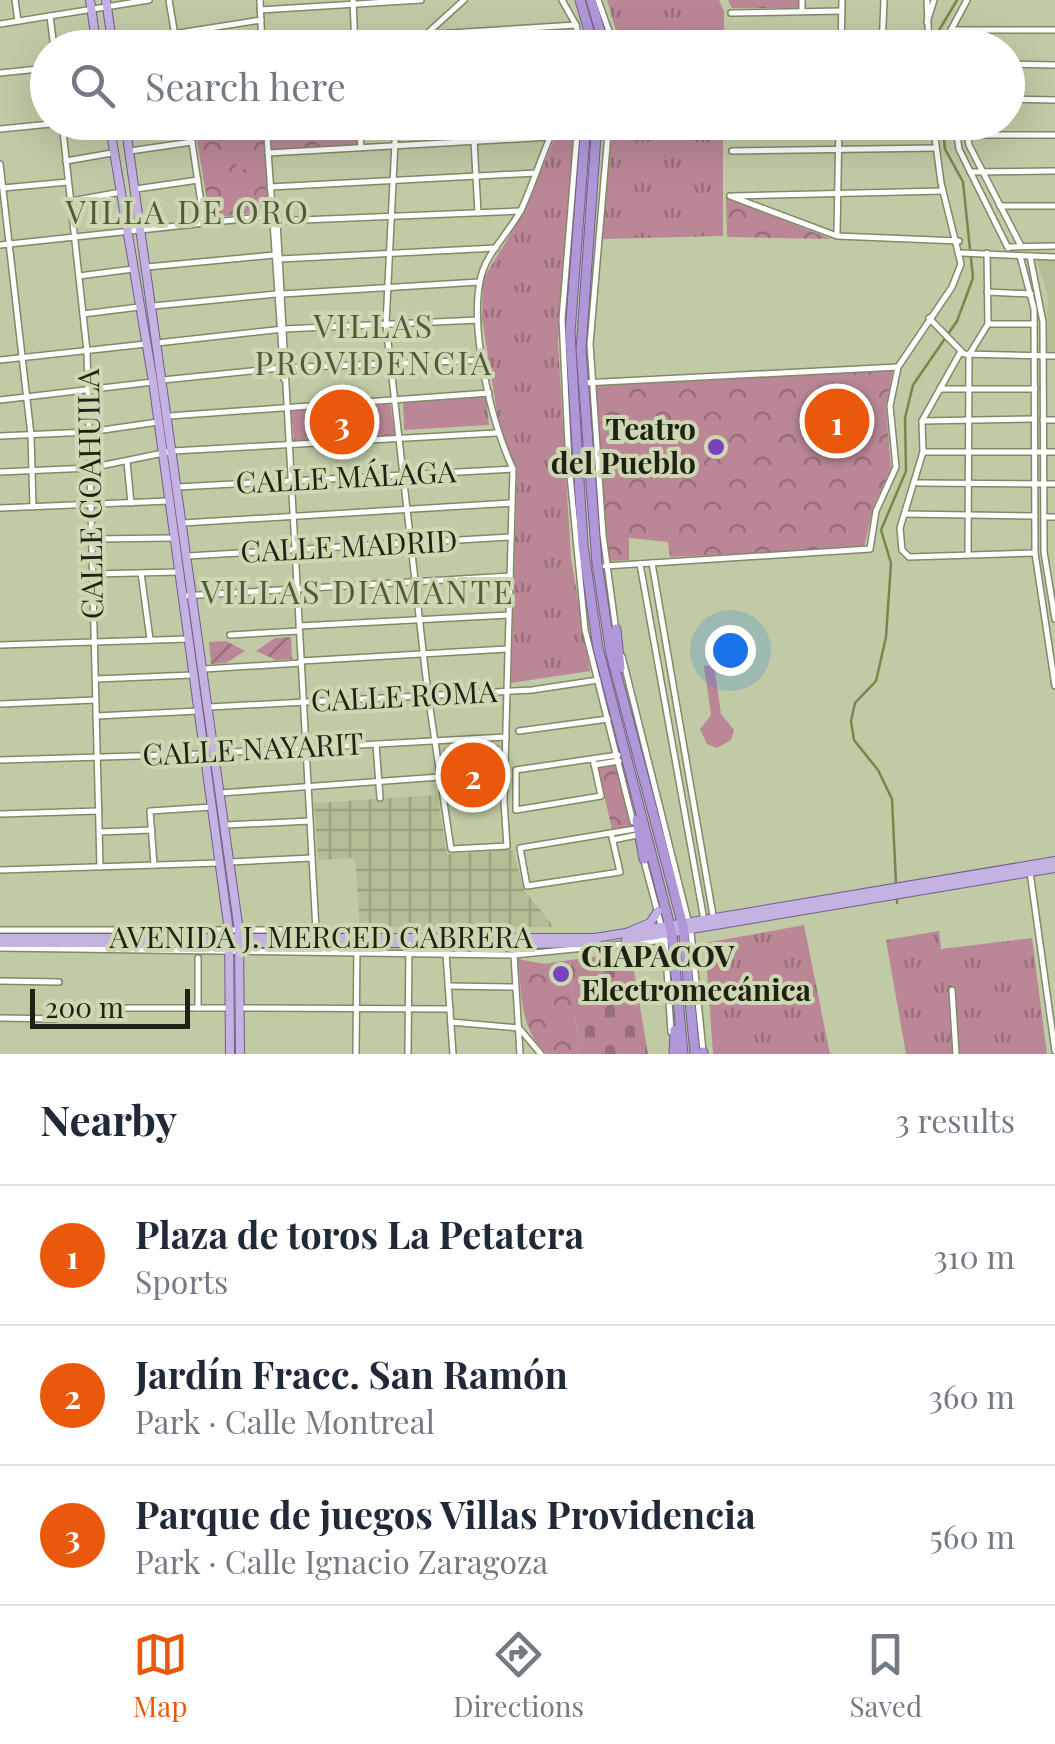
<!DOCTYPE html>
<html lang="en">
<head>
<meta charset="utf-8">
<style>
  :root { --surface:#fff; --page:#f2f2f3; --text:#1f2937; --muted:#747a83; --line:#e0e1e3; --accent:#ea580c }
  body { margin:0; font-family:"Playfair Display",serif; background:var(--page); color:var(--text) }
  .scale { position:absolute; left:30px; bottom:25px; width:160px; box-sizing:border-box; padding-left:10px; border:5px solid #1e2214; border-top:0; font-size:28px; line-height:35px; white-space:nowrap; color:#1e2214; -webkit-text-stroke:8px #cdd7b2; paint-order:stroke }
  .you { position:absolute; left:730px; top:650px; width:35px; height:35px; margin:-25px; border:8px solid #fff; border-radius:50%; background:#1a73e8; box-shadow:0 0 0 15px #1a73e833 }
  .badge { display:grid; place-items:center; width:65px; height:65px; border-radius:50%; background:var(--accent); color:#fff; font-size:32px; font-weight:700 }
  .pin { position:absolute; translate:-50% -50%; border:5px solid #fff; box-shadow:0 2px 10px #0006 }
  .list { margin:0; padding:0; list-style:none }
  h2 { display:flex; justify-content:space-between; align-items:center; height:130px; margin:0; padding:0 40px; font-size:42px }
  h2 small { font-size:32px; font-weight:400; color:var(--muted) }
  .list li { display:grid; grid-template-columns:65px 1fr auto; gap:30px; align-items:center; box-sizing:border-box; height:140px; padding:0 40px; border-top:2px solid var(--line) }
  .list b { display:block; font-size:38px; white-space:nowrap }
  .list p { margin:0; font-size:32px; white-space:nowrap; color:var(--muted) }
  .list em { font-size:32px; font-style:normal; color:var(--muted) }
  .icon { flex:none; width:55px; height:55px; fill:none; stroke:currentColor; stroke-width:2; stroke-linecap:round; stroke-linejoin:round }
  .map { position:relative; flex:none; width:1055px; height:1054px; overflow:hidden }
  .search { position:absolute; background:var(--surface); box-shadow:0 10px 40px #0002; left:30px; right:30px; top:30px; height:110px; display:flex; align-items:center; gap:25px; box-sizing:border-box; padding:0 35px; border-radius:55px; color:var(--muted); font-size:38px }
  .sheet { height:550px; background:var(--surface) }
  nav { display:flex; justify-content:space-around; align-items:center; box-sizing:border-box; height:140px; border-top:2px solid var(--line); background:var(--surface); font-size:28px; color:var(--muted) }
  nav a { display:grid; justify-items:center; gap:5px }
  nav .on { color:var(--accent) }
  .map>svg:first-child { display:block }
</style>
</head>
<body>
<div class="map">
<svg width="1055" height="1054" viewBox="0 0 1055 1054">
  <defs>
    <pattern id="industrial-grid" width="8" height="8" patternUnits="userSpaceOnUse" patternTransform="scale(2.5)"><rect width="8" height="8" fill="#b2be93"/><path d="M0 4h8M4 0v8" fill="none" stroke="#99a37e"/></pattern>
    <pattern id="grass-tufts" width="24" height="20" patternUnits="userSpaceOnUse" patternTransform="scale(2.5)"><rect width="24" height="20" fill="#bb8796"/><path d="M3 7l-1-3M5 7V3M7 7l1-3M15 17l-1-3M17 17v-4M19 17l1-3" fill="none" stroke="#976e79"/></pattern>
    <pattern id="cemetery-stones" width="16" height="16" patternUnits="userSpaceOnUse" patternTransform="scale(2.5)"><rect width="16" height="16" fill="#bb8796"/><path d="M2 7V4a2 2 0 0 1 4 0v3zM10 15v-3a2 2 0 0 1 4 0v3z" fill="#976e79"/></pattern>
    <pattern id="park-crowns" width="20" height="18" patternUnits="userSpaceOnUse" patternTransform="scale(2.5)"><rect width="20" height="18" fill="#bb8796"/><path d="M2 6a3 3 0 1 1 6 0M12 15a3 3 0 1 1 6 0" fill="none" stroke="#976e79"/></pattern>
    <pattern id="garden-furrows" width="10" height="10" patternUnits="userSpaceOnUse" patternTransform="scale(2.5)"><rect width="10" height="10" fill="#bb8796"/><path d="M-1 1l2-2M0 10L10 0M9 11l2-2" fill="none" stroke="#976e79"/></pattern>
  </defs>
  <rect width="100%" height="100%" fill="#c0caa5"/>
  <!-- built -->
  <polygon fill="#b2be93" points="1037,260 1055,261 1055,354 1047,354 1048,296"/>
  <!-- industrial -->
  <polygon fill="url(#industrial-grid)" points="437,795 447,854 513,850 524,890 554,927 360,927 355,858 318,860 314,803"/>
  <!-- grass -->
  <g fill="url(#grass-tufts)">
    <polygon points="607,0 719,0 724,11 724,47 621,47"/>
    <polygon points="561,123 575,123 558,342 571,558 590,671 511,683 517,470 500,432 482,318 483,279 524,212"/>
    <polygon points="613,123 723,123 723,236 602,239"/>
    <polygon points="486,397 489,425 404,430 403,400"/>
    <polygon points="804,925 830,1054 713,1054 705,943"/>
    <polygon points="939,931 941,949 1032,938 1047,1054 906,1054 886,940"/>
  </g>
  <!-- cemetery -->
  <polygon fill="url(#cemetery-stones)" points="631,953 648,1054 579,1054 570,960"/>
  <!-- park -->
  <g fill="url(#park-crowns)">
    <polygon points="728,0 799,0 799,8 732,8"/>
    <polygon points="194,123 263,123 268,211 210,218"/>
    <polygon points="269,123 358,123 359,146 271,152"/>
    <polygon points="726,197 831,239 727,237"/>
    <polygon points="893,369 886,407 891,468 873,508 864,548 670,557 668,542 629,538 629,560 608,561 595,384"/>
    <polygon points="390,403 395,435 294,442 291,410"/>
    <polygon points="499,745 498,801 453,804 443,749"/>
    <polygon points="616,764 632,827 612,830 598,767"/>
    <path d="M518,959L544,964L570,960L579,1054H547C519,1029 522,994 518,959Z"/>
  </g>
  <!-- garden -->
  <g fill="url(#garden-furrows)">
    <polygon points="291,637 292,659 276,660 256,651 275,638"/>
    <polygon points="226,641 245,651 226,663 211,664 209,642"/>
  </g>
  <!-- pitch -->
  <g fill="#bb8796">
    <polygon points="213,123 259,123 261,136 249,139 255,167 237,170 232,143 247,139 216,143"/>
    <circle cx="837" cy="419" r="22"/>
    <polygon points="455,402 456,424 409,427 407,405"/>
    <polygon points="714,665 721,714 734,730 731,740 717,748 707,744 700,729 711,715 704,666"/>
  </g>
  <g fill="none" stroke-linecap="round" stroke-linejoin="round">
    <!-- stream -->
    <g stroke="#788748" stroke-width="2.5">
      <polyline points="940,48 938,32 957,0"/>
      <polyline points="896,883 892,799 878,770 854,740 851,721 855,703 876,681 886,637 891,563 881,530 906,471 905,418 913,385 957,321 973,278 963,182 945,149 942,122"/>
      <polyline points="897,900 897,903"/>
    </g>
    <defs>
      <g id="minor">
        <polyline points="15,0 18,21"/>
        <polyline points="169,0 177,48"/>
        <polyline points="260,0 262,47"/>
        <polyline points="353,0 355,48"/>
        <polyline points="802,0 802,11"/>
        <polyline points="260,10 421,0"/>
        <polyline points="731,13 842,11"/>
        <polyline points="50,16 54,48"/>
        <polyline points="0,24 149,0"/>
        <polyline points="951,30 1055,30"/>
        <polyline points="467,32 469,48"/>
        <polyline points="262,45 576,25"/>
        <polyline points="84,48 261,20"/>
        <polyline points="411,48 464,0"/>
        <polyline points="841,48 842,0"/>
        <polyline points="882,48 884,0"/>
        <polyline points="952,48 951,30 967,0"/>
        <polyline points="1008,64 1055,65"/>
        <polyline points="0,73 48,68"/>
        <polyline points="1008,99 1055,100"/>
        <polyline points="62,122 87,351 100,867"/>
        <polyline points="189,122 204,223"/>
        <polyline points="266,122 284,379"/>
        <polyline points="359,122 361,147"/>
        <path d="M396,122L386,324L428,695L451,849L507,846L504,802L513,469C491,421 470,333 480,281C485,253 510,233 522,208C535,180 543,150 557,122"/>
        <polyline points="473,122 478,213"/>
        <polyline points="955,122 959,149 1008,248"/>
        <polyline points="965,122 969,145 1020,244"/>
        <polyline points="0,129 61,123"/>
        <polyline points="966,135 1055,135"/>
        <polyline points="130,151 192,142"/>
        <polyline points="732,151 936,148"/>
        <polyline points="268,153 550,137"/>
        <polyline points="66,161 112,153"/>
        <polyline points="0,164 31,435 33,507"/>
        <polyline points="970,172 1055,171"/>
        <polyline points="270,187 536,173"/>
        <polyline points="3,188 68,182"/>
        <polyline points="136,189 198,180"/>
        <polyline points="730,196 837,236 959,241"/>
        <polyline points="733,196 943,191"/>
        <polyline points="71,201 121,192"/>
        <polyline points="1000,206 1055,206"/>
        <polyline points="277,221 316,930"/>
        <polyline points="837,234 839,122"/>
        <polyline points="0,245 271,216 277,221 521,211"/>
        <polyline points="1009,247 1055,246"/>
        <polyline points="1030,256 1055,257"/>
        <polyline points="280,259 496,248"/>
        <polyline points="147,267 274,255"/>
        <polyline points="79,276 133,269"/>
        <polyline points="987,292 1031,294"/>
        <polyline points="282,294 479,282"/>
        <polyline points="153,306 276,294"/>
        <polyline points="83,314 139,307"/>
        <polyline points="929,318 964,354 1055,356"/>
        <polyline points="988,324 1034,324"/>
        <polyline points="157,343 284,329 478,320"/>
        <polyline points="960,353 922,421 923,452 900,528 902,550 909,557 1035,553"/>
        <polyline points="0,360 146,344"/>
        <polyline points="163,380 280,368 485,360"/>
        <polyline points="583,383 898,367"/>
        <polyline points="940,389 1035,389"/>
        <polyline points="0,400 153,382"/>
        <polyline points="169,416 489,393"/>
        <polyline points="1043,420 1055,420"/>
        <polyline points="922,421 1034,419"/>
        <polyline points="0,436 89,432 158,422"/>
        <polyline points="923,452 1055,452"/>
        <polyline points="127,462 131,503"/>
        <polyline points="0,472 90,468 173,451 496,433"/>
        <polyline points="918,483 1055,484"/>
        <polyline points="178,487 513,469"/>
        <polyline points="0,508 169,501"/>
        <polyline points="905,514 1034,516"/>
        <polyline points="1044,517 1055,517"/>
        <polyline points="183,523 512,503"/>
        <polyline points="92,539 174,538"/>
        <polyline points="968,554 969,355 988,324 987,253"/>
        <polyline points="188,556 511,537"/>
        <polyline points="652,563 714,921"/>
        <polyline points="640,564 704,920"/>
        <polyline points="141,573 150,639"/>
        <polyline points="93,574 179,572"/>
        <polyline points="182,596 510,576"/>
        <polyline points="299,626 509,615"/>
        <polyline points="230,635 299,631"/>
        <polyline points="0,645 188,639"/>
        <polyline points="301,661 507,649"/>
        <polyline points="204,669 301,663"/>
        <polyline points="96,679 193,675"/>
        <polyline points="0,704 96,700"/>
        <polyline points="209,707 532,690 598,680"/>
        <polyline points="96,716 198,711"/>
        <polyline points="519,731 608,719"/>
        <polyline points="376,744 380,798"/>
        <polyline points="214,753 506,737"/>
        <polyline points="593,759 601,796 516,810 516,770 618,755"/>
        <polyline points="0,760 203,754"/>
        <polyline points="594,765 619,761"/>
        <polyline points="220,793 440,777"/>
        <polyline points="0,814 99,811"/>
        <polyline points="225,825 310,821"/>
        <polyline points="100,832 152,830"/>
        <polyline points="611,833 620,872 527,886 520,848 635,829"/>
        <polyline points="613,840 637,835"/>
        <polyline points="230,862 312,858"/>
        <polyline points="154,865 150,811 212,807"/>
        <polyline points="0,870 219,863"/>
        <polyline points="1030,872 1055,1051"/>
        <polyline points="446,954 453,1054"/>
        <polyline points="514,955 520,1054"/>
        <polyline points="0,981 59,982"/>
        <polyline points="448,986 515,987"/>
        <polyline points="952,990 956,1054"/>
        <polyline points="127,1008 229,1008"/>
        <polyline points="198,1008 198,958"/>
        <polyline points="240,1008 450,1009"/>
        <polyline points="0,1018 59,1019"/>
        <polyline points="451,1022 519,1028 541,1054"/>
        <polyline points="356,1054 357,942"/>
        <polyline points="408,1054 409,943"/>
      </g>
      <g id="tertiary">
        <polyline points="562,0 576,25 580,48"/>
        <polyline points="598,0 615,48"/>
        <polyline points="927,0 929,48"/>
        <polyline points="927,22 934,0"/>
        <polyline points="578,122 562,319 569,465 585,630 633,822"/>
        <polyline points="609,122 590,344 603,535 616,631"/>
        <polyline points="962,253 1030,256 1043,322 1044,552 1055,619"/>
        <polyline points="1020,256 1034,309 1035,553 1055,686"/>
        <polyline points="605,566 870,549 876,511 896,467 890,406 898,367 952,287 961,264 941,183 933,122"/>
        <polyline points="622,656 691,932 703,1051"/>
        <polyline points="644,861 665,940 671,1032"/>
        <polyline points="0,930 316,930 327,937"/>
        <polyline points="0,948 514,955 665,940"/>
      </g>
      <g id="primary">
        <polyline points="90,0 97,48"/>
        <polyline points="106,0 113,48"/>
        <polyline points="109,122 153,382 229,931 230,1054"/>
        <polyline points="125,122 239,931 240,1054"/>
        <polyline points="631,931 650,923 658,911"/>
        <polyline points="0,938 595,938 1055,861"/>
        <polyline points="626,940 1055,868"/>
        <polyline points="0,943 402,943"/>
        <polyline points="521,944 597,943"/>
      </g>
      <g id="trunk">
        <polyline points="580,0 594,48"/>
        <polyline points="591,0 605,48"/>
        <polyline points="586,122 570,333 583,545 598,648 672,934 683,1054"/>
        <polyline points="597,122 581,350 597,563 611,654 683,926 695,1054"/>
        <polyline points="616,629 620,668"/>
        <polyline points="637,820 644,859"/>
        <polyline points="674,1054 675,1030"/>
        <polyline points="703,1054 703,1052"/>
      </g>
    </defs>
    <!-- minor casing -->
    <use href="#minor" stroke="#808a67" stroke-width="8"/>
    <!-- tertiary casing -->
    <use href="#tertiary" stroke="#808a67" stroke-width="8"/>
    <!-- primary casing -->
    <use href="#primary" stroke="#715e8e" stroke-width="10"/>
    <!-- trunk casing -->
    <use href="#trunk" stroke="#715e8e" stroke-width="11"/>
    <!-- minor -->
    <use href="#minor" stroke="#fff" stroke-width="5"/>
    <!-- tertiary -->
    <use href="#tertiary" stroke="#fff" stroke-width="5"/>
    <!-- primary -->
    <use href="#primary" stroke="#c4b2e2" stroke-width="8"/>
    <!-- trunk -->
    <use href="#trunk" stroke="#b098d8" stroke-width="9"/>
  </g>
  <!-- markers -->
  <g fill="#7843ba" stroke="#cdd7b2" stroke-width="4">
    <circle cx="716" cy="447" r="10"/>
    <circle cx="561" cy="974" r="10"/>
  </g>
  <g text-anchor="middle" stroke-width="8" stroke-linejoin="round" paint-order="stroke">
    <!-- poi labels -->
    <g font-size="30" font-weight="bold" fill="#1e2214" stroke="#cdd7b2" text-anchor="end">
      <text x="696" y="440">Teatro<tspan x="696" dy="34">del Pueblo</tspan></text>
      <text x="581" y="967" text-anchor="start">CIAPACOV<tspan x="581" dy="34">Electromecánica</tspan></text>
    </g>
    <!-- street labels -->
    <g font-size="30" fill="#1e2214" stroke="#cdd7b2">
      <text transform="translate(346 478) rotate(-3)" y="10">CALLE MÁLAGA</text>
      <text transform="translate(91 494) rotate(-91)" y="10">CALLE COAHUILA</text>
      <text transform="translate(349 547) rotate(-3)" y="10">CALLE MADRID</text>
      <text transform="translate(404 697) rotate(-3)" y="10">CALLE ROMA</text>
      <text transform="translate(253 750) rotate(-3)" y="10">CALLE NAYARIT</text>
      <text x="321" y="948">AVENIDA J. MERCED CABRERA</text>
    </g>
    <!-- neighbourhood labels -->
    <g font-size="32" letter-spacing="2.5" fill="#525a3a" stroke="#cdd7b2">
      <text x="188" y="224">VILLA DE ORO</text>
      <text x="374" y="338">VILLAS<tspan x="374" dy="37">PROVIDENCIA</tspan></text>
      <text x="358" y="604">VILLAS DIAMANTE</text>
    </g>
  </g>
</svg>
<div class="scale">200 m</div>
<div class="you"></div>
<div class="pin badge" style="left:837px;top:421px">1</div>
<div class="pin badge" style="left:473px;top:775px">2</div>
<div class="pin badge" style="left:342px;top:422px">3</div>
<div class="search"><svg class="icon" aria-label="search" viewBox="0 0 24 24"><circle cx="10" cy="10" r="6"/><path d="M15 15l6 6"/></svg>Search here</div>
</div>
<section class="sheet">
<h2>Nearby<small>3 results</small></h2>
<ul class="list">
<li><span class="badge">1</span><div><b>Plaza de toros La Petatera</b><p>Sports</p></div><em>310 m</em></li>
<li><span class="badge">2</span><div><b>Jardín Fracc. San Ramón</b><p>Park · Calle Montreal</p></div><em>360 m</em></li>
<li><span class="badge">3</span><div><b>Parque de juegos Villas Providencia</b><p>Park · Calle Ignacio Zaragoza</p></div><em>560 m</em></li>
</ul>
</section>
<nav>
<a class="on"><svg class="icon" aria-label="map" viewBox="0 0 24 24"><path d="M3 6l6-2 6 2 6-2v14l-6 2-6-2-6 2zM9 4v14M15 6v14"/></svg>Map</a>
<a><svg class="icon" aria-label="directions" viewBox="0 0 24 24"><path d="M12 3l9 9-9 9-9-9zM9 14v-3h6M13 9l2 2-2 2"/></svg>Directions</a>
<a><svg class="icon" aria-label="saved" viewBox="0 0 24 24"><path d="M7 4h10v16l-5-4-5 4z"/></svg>Saved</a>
</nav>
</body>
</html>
